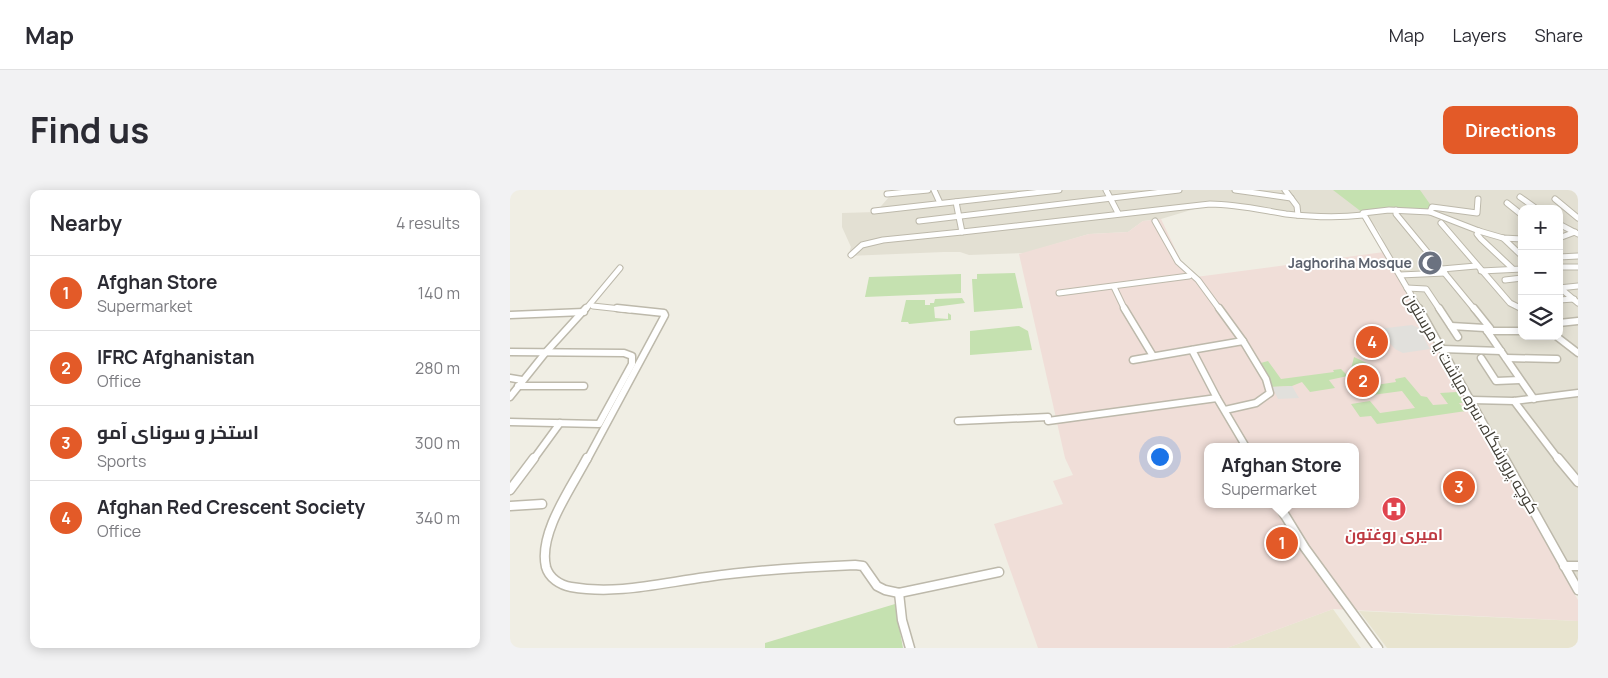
<!DOCTYPE html>
<html lang="en">
<head>
<meta charset="utf-8">
<style>
  :root { --surface:#fff; --page:#f2f2f3; --text:#2b2b33; --muted:#7c7c81; --line:#e1e1e2; --accent:#e35a28 }
  body { margin:0; font-family:Manrope,Cairo,sans-serif; background:var(--page); color:var(--text) }
  .controls { position:absolute; right:15px; top:15px; display:grid; overflow:hidden; border-radius:10px; box-shadow:0 2px 12px #0003 }
  .controls button { width:45px; height:45px; display:grid; place-items:center; padding:0; border:0; border-bottom:1px solid var(--line); background:var(--surface); color:var(--text); font:25px sans-serif }
  .you { position:absolute; left:649px; top:266px; width:18px; height:18px; margin:-12px; border:4px solid #fff; border-radius:50%; background:#1a73e8; box-shadow:0 0 0 8px #1a73e833 }
  .badge { display:grid; place-items:center; width:32px; height:32px; border-radius:50%; background:var(--accent); color:#fff; font-size:16px; font-weight:700 }
  .pin { position:absolute; translate:-50% -50%; border:2px solid #fff; box-shadow:0 1px 5px #0006 }
  .popup { position:absolute; left:694px; top:253px; width:155px; height:65px; box-sizing:border-box; display:grid; place-content:center; border-radius:10px; background:var(--surface); filter:drop-shadow(0 1px 4px #0005); font-size:16px; white-space:nowrap; color:var(--muted) }
  .popup b { font-size:19px; color:var(--text) }
  .popup::after { content:''; position:absolute; left:50%; top:100%; margin-left:-10px; border:10px solid transparent; border-top-color:var(--surface) }
  .list { margin:0; padding:0; list-style:none }
  h2 { display:flex; justify-content:space-between; align-items:center; height:65px; margin:0; padding:0 20px; font-size:21px }
  h2 small { font-size:16px; font-weight:400; color:var(--muted) }
  .list li { display:grid; grid-template-columns:32px 1fr auto; gap:15px; align-items:center; box-sizing:border-box; height:75px; padding:0 20px; border-top:1px solid var(--line) }
  .list b { display:block; font-size:19px; white-space:nowrap }
  .list p { margin:0; font-size:16px; white-space:nowrap; color:var(--muted) }
  .list em { font-size:16px; font-style:normal; color:var(--muted) }
  .icon { flex:none; width:28px; height:28px; fill:none; stroke:currentColor; stroke-width:2; stroke-linecap:round; stroke-linejoin:round }
  .map { position:relative; flex:none; width:1068px; height:458px; overflow:hidden; border-radius:10px }
  header { display:flex; align-items:center; gap:30px; box-sizing:border-box; height:70px; padding:0 25px; background:var(--surface); border-bottom:1px solid var(--line) }
  header strong { font-size:24px }
  nav { display:flex; gap:28px; margin-inline-start:auto; font-size:18px }
  .intro { display:flex; align-items:center; justify-content:space-between; box-sizing:border-box; height:120px; padding:0 30px }
  h1 { margin:0; font-size:35px }
  .button { padding:12px 22px; border-radius:10px; background:var(--accent); color:#fff; font-size:18px; font-weight:700 }
  main { display:flex; gap:30px; padding:0 30px }
  aside { flex:1; background:var(--surface); border-radius:10px; box-shadow:0 2px 12px #0003 }
  .map>svg:first-child { display:block }
</style>
</head>
<body>
<header>
<strong>Map</strong>
<nav><a>Map</a><a>Layers</a><a>Share</a></nav>
</header>
<div class="intro"><h1>Find us</h1><a class="button">Directions</a></div>
<main>
<aside>
<h2>Nearby<small>4 results</small></h2>
<ul class="list">
<li><span class="badge">1</span><div><b>Afghan Store</b><p>Supermarket</p></div><em>140 m</em></li>
<li><span class="badge">2</span><div><b>IFRC Afghanistan</b><p>Office</p></div><em>280 m</em></li>
<li><span class="badge">3</span><div><b>استخر و سونای آمو</b><p>Sports</p></div><em>300 m</em></li>
<li><span class="badge">4</span><div><b>Afghan Red Crescent Society</b><p>Office</p></div><em>340 m</em></li>
</ul>
</aside>
<div class="map">
<svg width="1068" height="458" viewBox="0 0 1068 458">
  <rect width="100%" height="100%" fill="#f0eee4"/>
  <!-- residential -->
  <path fill="#e3e0d3" fill-rule="evenodd" d="M385,0H1068V390L958,197L923,141L892,83L879,67L870,43L861,31L855,27L844,29L782,27L726,15L691,17L651,29L633,31L618,42L579,44L515,63L459,65L450,62H434L338,66L341,57L332,37V23L366,22ZM1012,19H1049V146H1012Z"/>
  <!-- education -->
  <g fill="#e8e4cf">
    <polygon points="823,419 851,458 717,458"/>
    <polygon points="849,421 1068,431 1068,458 877,458"/>
  </g>
  <!-- medical -->
  <path fill="#f0ded8" fill-rule="evenodd" d="M651,29L673,75L686,87L874,62L916,133L953,203L1068,410V431L823,419L717,458H528L484,334L553,314L543,291L563,285L555,268L509,64L579,44L618,42L633,31ZM698,257H846V314H698Z"/>
  <!-- green -->
  <g fill="#c5e1b0">
    <polygon points="823,0 910,0 922,17 920,22 879,20 853,23"/>
    <polygon points="505,83 513,118 464,122 462,89 467,89 467,84"/>
    <polygon points="451,84 451,103 355,107 359,87"/>
    <polygon points="452,108 455,113 424,117 425,128 438,129 438,123 441,125 441,130 399,134 398,132 391,132 396,110 415,110 415,115 420,115 420,113 424,113 425,109"/>
    <polygon points="509,136 518,141 522,160 460,165 460,141"/>
    <polygon points="844,167 863,176 867,180 845,184 841,179"/>
    <polygon points="758,171 771,189 824,182 823,180 831,179 838,186 819,190 825,198 800,202 792,192 782,196 759,197 747,174"/>
    <polygon points="895,187 911,206 917,207 923,215 938,214 930,203 947,202 955,213 949,213 956,221 867,234 861,226 850,227 841,214 860,211 870,223 905,218 892,201 855,206 851,201 854,201 852,197 886,192 885,189"/>
    <polygon points="385,414 393,458 255,458 255,453"/>
  </g>
  <!-- parking -->
  <g fill="#e1e0dc">
    <polygon points="902,135 909,138 920,159 893,163 885,159 868,139"/>
    <polygon points="782,196 789,208 768,209 762,197"/>
  </g>
  <g fill="none" stroke-linecap="round" stroke-linejoin="round">
    <defs>
      <g id="minor-far2">
        <polyline points="424,0 430,13"/>
        <polyline points="596,0 608,23"/>
        <polyline points="725,0 781,8"/>
        <polyline points="775,0 787,16 788,25"/>
        <polyline points="377,4 418,0"/>
        <polyline points="1010,7 1027,19"/>
        <polyline points="1045,9 1068,28"/>
        <path d="M446,12L452,42L700,14C726,14 751,20 776,24C802,27 828,28 853,25"/>
        <polyline points="997,13 1012,25"/>
        <polyline points="886,20 886,24 965,120"/>
        <polyline points="364,21 549,0"/>
        <polyline points="920,22 922,17 967,23 968,9"/>
        <polyline points="409,31 669,0"/>
        <polyline points="645,31 668,72 688,90 710,120"/>
        <polyline points="931,33 1000,113 1012,119"/>
        <polyline points="1049,34 1068,44"/>
        <polyline points="969,41 967,44 971,49 1003,79"/>
        <polyline points="993,48 1012,66"/>
        <polyline points="1049,48 1065,42"/>
        <polyline points="341,65 352,55 373,50 452,42"/>
        <polyline points="1049,67 1068,66"/>
        <polyline points="1049,77 1068,77"/>
        <polyline points="932,79 966,76"/>
        <polyline points="971,81 1012,79"/>
        <polyline points="890,85 935,83"/>
        <polyline points="995,90 1012,88"/>
        <polyline points="604,97 615,120"/>
        <polyline points="1049,97 1068,113"/>
        <polyline points="897,98 916,99 930,120"/>
        <polyline points="1049,98 1068,96"/>
        <polyline points="549,103 679,86"/>
        <polyline points="1049,110 1064,109"/>
        <polyline points="83,116 120,120"/>
        <polyline points="75,120 110,78"/>
        <polyline points="910,120 853,23 879,20 920,22 969,41 993,48 1012,49"/>
      </g>
      <g id="minor-far1">
        <polyline points="614,118 643,166"/>
        <polyline points="709,118 733,151"/>
        <polyline points="909,118 994,270"/>
        <polyline points="929,118 948,147"/>
        <polyline points="964,118 980,138 975,138 1024,209"/>
        <polyline points="0,125 74,122"/>
        <polyline points="1049,133 1068,131"/>
        <polyline points="941,136 975,138"/>
        <polyline points="977,141 1012,141"/>
        <polyline points="1046,146 1068,163"/>
        <polyline points="932,159 991,161"/>
        <polyline points="682,160 707,208 736,257"/>
        <polyline points="0,162 114,163 122,166 122,174 89,234 0,232"/>
        <polyline points="971,168 986,191 1010,190"/>
        <polyline points="996,168 1047,169"/>
        <polyline points="623,170 733,151 756,189 760,203 746,213 715,220"/>
        <polyline points="0,188 12,190"/>
        <polyline points="8,196 74,196"/>
        <polyline points="0,207 36,162 76,118"/>
        <polyline points="962,210 1004,211 1068,203"/>
        <polyline points="1004,211 1049,270"/>
        <polyline points="448,231 538,227"/>
        <polyline points="538,231 707,208"/>
        <polyline points="23,270 50,233"/>
        <polyline points="77,270 155,125 154,123 107,118"/>
      </g>
      <g id="minor">
        <path d="M77,268C62,297 28,343 36,377C39,388 50,395 61,397C107,405 151,393 197,387C246,380 296,377 345,375L353,376L367,396L375,400L389,403L489,382"/>
        <polyline points="994,268 1068,400"/>
        <polyline points="1048,268 1068,292"/>
        <polyline points="0,300 24,268"/>
        <polyline points="768,314 795,358 868,458"/>
        <polyline points="0,316 32,314"/>
        <polyline points="1054,376 1068,376"/>
        <polyline points="389,403 392,430 400,458"/>
      </g>
    </defs>
    <!-- minor-far2 casing -->
    <use href="#minor-far2" stroke="#bdb9ab" stroke-width="7"/>
    <!-- minor-far1 casing -->
    <use href="#minor-far1" stroke="#bdb9ab" stroke-width="9"/>
    <!-- minor casing -->
    <use href="#minor" stroke="#bdb9ab" stroke-width="11"/>
    <!-- minor-far2 -->
    <use href="#minor-far2" stroke="#fff" stroke-width="5"/>
    <!-- minor-far1 -->
    <use href="#minor-far1" stroke="#fff" stroke-width="6"/>
    <!-- minor -->
    <use href="#minor" stroke="#fff" stroke-width="8"/>
  </g>
  <!-- icons -->
  <defs>
    <symbol id="mosque-disc" viewBox="-11 -11 22 22"><circle r="9.5" fill="#6b7280" stroke="#fff"/><path d="M3.5-4.9A6 6 0 1 0 3.5 4.9A5 5 0 1 1 3.5-4.9Z" fill="#fff"/></symbol>
    <symbol id="hospital-disc" viewBox="-11 -11 22 22"><circle r="9.5" fill="#e0444e" stroke="#fff"/><path d="M-5-5h3v3.5h4V-5h3V5h-3V1.5h-4V5h-3Z" fill="#fff"/></symbol>
  </defs>
  <g fill-rule="evenodd">
    <use href="#mosque-disc" x="906" y="59" width="28" height="28"/>
    <use href="#hospital-disc" x="870" y="305" width="28" height="28"/>
  </g>
  <g text-anchor="middle" stroke-width="4" stroke-linejoin="round" paint-order="stroke">
    <!-- far-worship labels -->
    <g font-size="14" font-weight="bold" fill="#5b616d" stroke="#fff" text-anchor="end">
      <text x="902" y="78">Jaghoriha Mosque</text>
    </g>
    <!-- street labels -->
    <g font-size="16" fill="#413e35" stroke="#fff">
      <text transform="translate(962 213) rotate(60)" y="6">کوچه پرورشگاه، سره میاشت یا مرستون</text>
    </g>
    <!-- health labels -->
    <g font-size="16" font-weight="bold" fill="#be3a42" stroke="#fff">
      <text x="884" y="350">امیری روغتون</text>
    </g>
  </g>
</svg>
<div class="controls">
<button>+</button>
<button>−</button>
<button><svg class="icon" aria-label="layers" viewBox="0 0 24 24"><path d="M12 4l9 5-9 5-9-5zM3 14l9 5 9-5"/></svg></button>
</div>
<div class="you"></div>
<div class="pin badge" style="left:772px;top:353px">1</div>
<div class="popup"><b>Afghan Store</b>Supermarket</div>
<div class="pin badge" style="left:853px;top:191px">2</div>
<div class="pin badge" style="left:949px;top:297px">3</div>
<div class="pin badge" style="left:862px;top:152px">4</div>
</div>
</main>
</body>
</html>
